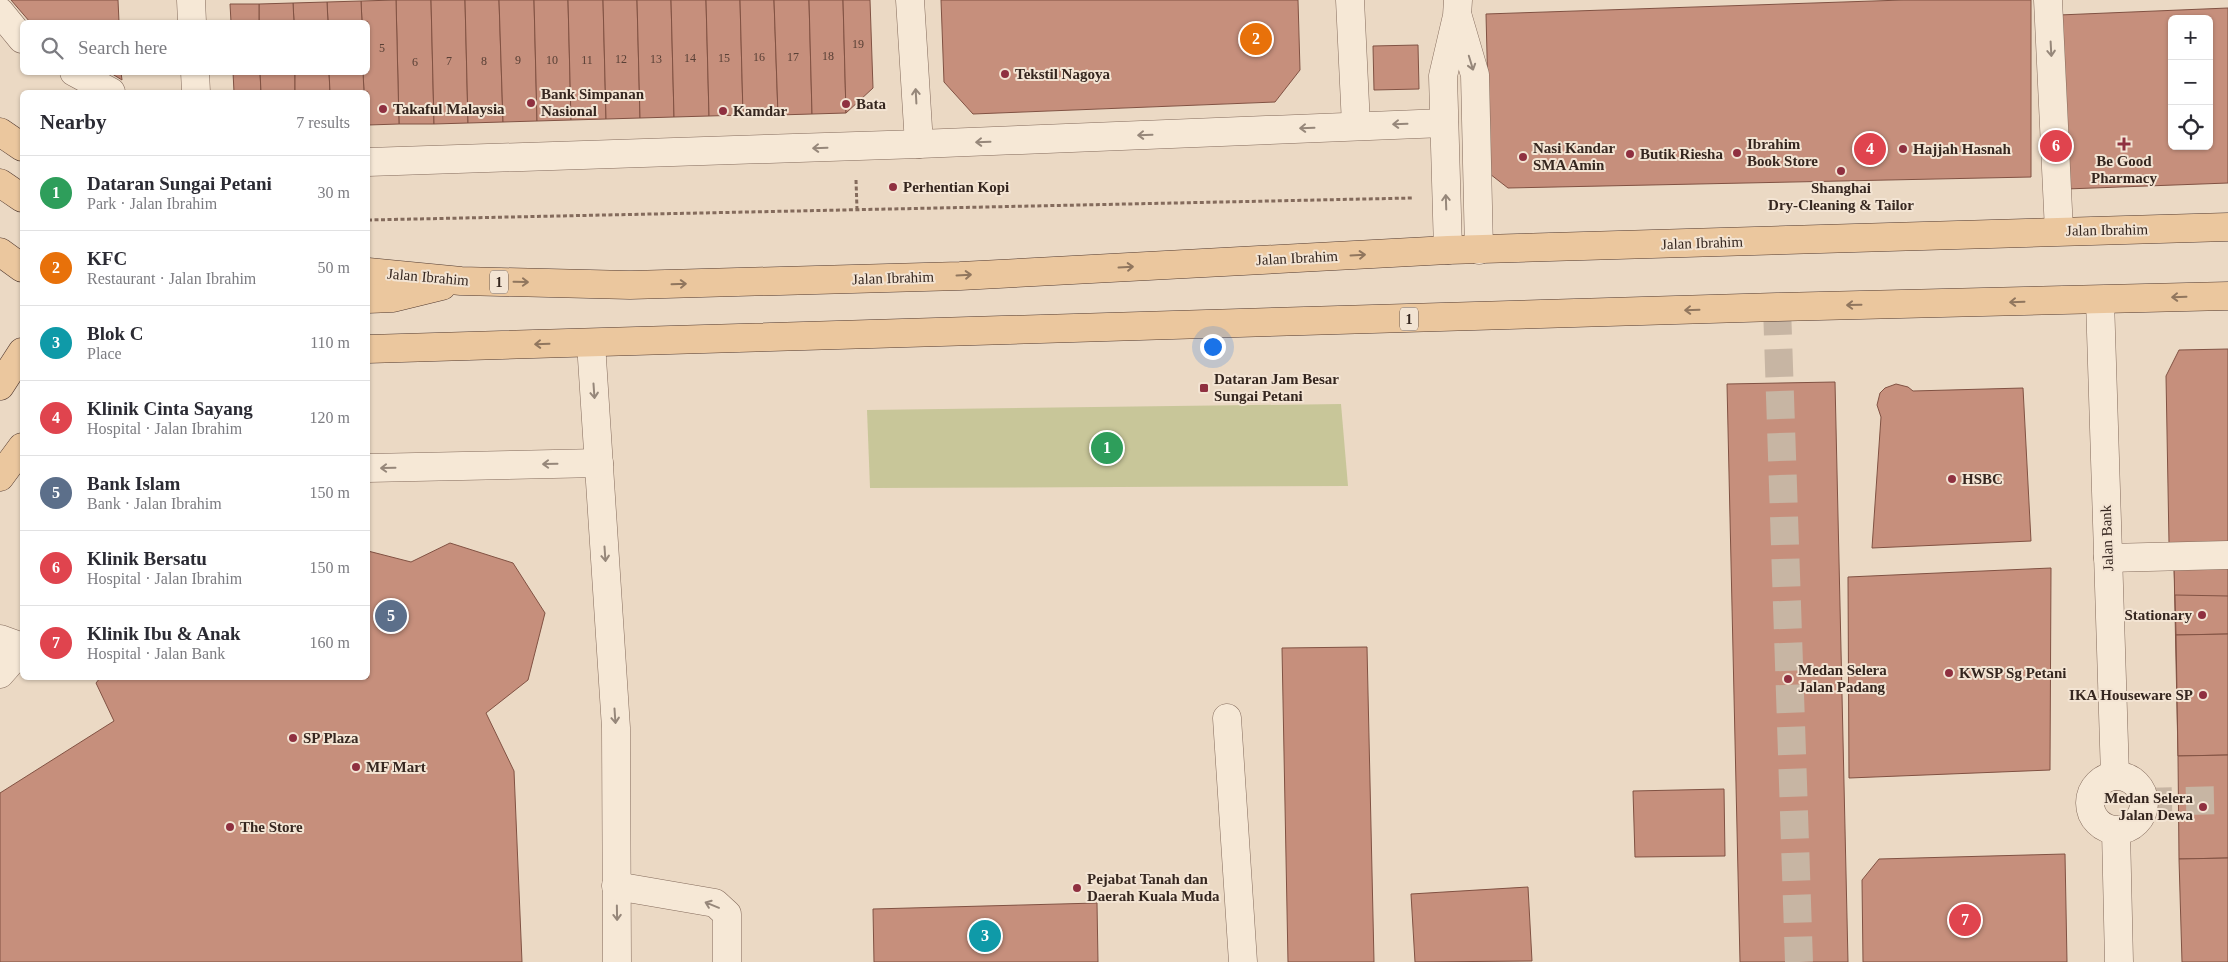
<!DOCTYPE html>
<html lang="en">
<head>
<meta charset="utf-8">
<style>
  :root { --surface:#fff; --page:#f2f2f3; --text:#2b2b33; --muted:#7c7c81; --line:#e1e1e2; --accent:#d93025 }
  body { margin:0; font-family:"Times New Roman",serif; background:var(--page); color:var(--text) }
  .controls { position:absolute; right:15px; top:15px; display:grid; overflow:hidden; border-radius:8px; box-shadow:0 1px 4px #0004 }
  .controls button { width:45px; height:45px; display:grid; place-items:center; padding:0; border:0; border-bottom:1px solid var(--line); background:var(--surface); color:var(--text); font:25px sans-serif }
  .you { position:absolute; left:1212px; top:346px; width:18px; height:18px; margin:-12px; border:4px solid #fff; border-radius:50%; background:#1a73e8; box-shadow:0 0 0 8px #1a73e833 }
  .badge { display:grid; place-items:center; width:32px; height:32px; border-radius:50%; background:var(--accent); color:#fff; font-size:16px; font-weight:700 }
  .pin { position:absolute; translate:-50% -50%; border:2px solid #fff; box-shadow:0 1px 5px #0006 }
  .list { margin:0; padding:0; list-style:none }
  h2 { display:flex; justify-content:space-between; align-items:center; height:65px; margin:0; padding:0 20px; font-size:21px }
  h2 small { font-size:16px; font-weight:400; color:var(--muted) }
  .list li { display:grid; grid-template-columns:32px 1fr auto; gap:15px; align-items:center; box-sizing:border-box; height:75px; padding:0 20px; border-top:1px solid var(--line) }
  .list b { display:block; font-size:19px; white-space:nowrap }
  .list p { margin:0; font-size:16px; white-space:nowrap; color:var(--muted) }
  .list em { font-size:16px; font-style:normal; color:var(--muted) }
  .icon { flex:none; width:28px; height:28px; fill:none; stroke:currentColor; stroke-width:2; stroke-linecap:round; stroke-linejoin:round }
  .map { position:relative; flex:none; width:2228px; height:962px; overflow:hidden }
  .search { position:absolute; background:var(--surface); box-shadow:0 1px 4px #0004; left:20px; top:20px; width:350px; height:55px; display:flex; align-items:center; gap:12px; box-sizing:border-box; padding:0 18px; border-radius:8px; color:var(--muted); font-size:19px }
  .panel { position:absolute; background:var(--surface); box-shadow:0 1px 4px #0004; left:20px; top:90px; width:350px; height:590px; border-radius:8px }
  .map>svg:first-child { display:block }
</style>
</head>
<body>
<div class="map">
<svg width="2228" height="962" viewBox="0 0 2228 962">
  <rect width="100%" height="100%" fill="#ebd9c4"/>
  <!-- green -->
  <polygon fill="#c8c699" points="1341,404 1348,486 870,488 867,410"/>
  <!-- building -->
  <g fill="#c68f7c" stroke="#815243" fill-rule="evenodd">
    <polygon points="11,0 118,0 119,22 30,22"/>
    <polygon points="396,0 431,0 434,124 399,124"/>
    <polygon points="396,0 399,124 368,125 368,92 364,92 363,72 368,72 368,22 362,22 361,1"/>
    <polygon points="431,0 465,0 468,123 434,124"/>
    <polygon points="465,0 499,0 503,122 468,123"/>
    <polygon points="499,0 534,0 537,121 503,122"/>
    <polygon points="534,0 568,0 571,120 537,121"/>
    <polygon points="568,0 603,0 606,119 571,120"/>
    <polygon points="603,0 637,0 640,118 606,119"/>
    <polygon points="637,0 671,0 674,117 640,118"/>
    <polygon points="671,0 706,0 709,116 674,117"/>
    <polygon points="706,0 740,0 743,115 709,116"/>
    <polygon points="740,0 774,0 778,115 743,115"/>
    <polygon points="774,0 809,0 812,114 778,115"/>
    <polygon points="809,0 843,0 846,113 812,114"/>
    <polygon points="843,0 870,0 873,88 846,113"/>
    <polygon points="941,0 1298,0 1300,70 1275,102 973,114 944,82"/>
    <polygon points="1903,0 2031,0 2031,177 1508,188 1490,174 1486,14"/>
    <polygon points="361,1 362,22 328,22 327,2"/>
    <polygon points="327,2 328,22 294,22 293,3"/>
    <polygon points="293,3 294,22 259,22 259,4"/>
    <polygon points="230,4 259,4 259,22 231,22"/>
    <path d="M2228,8V183L2066,189L2059,15ZM2172,19H2209V146H2172Z"/>
    <polygon points="1418,45 1419,89 1374,90 1373,46"/>
    <polygon points="109,72 121,72 122,80"/>
    <polygon points="233,72 260,72 261,92 234,92"/>
    <polygon points="260,72 295,72 295,92 261,92"/>
    <polygon points="295,72 329,72 330,92 295,92"/>
    <polygon points="329,72 363,72 364,92 330,92"/>
    <polygon points="2228,349 2228,542 2169,543 2166,376 2179,350"/>
    <polygon points="1835,382 1848,962 1740,962 1727,384"/>
    <polygon points="1896,384 1908,387 1913,391 2023,388 2031,541 1872,548 1881,417 1877,405 1880,393 1885,388"/>
    <polygon points="450,543 513,563 545,613 528,680 486,713 514,771 522,962 0,962 0,793 114,721 96,683 100,678 368,678 368,551 411,562"/>
    <polygon points="2174,565 2228,566 2228,596 2175,595"/>
    <polygon points="2174,565 2228,566 2228,755 2178,756"/>
    <polygon points="2051,568 2050,770 1849,778 1848,577"/>
    <polygon points="2175,595 2228,596 2228,634 2176,635"/>
    <polygon points="2228,634 2228,755 2178,756 2176,635"/>
    <polygon points="1367,647 1374,962 1288,962 1282,648"/>
    <polygon points="2228,755 2228,858 2179,859 2178,756"/>
    <polygon points="1724,789 1725,856 1635,857 1633,791"/>
    <polygon points="2065,854 2067,962 1863,962 1862,880 1879,859"/>
    <polygon points="2228,858 2228,962 2182,962 2179,859"/>
    <polygon points="1528,887 1532,961 1415,962 1411,894"/>
    <polygon points="1097,903 1098,962 874,962 873,909"/>
  </g>
  <g fill="none" stroke-linecap="round" stroke-linejoin="round">
    <!-- minor-tunnel -->
    <g stroke="#c7b5a3" stroke-width="28" stroke-dasharray="28 14" stroke-linecap="butt">
      <polyline points="1777,307 1799,962"/>
      <polyline points="2144,802 2228,800"/>
    </g>
    <defs>
      <g id="minor">
        <polyline points="191,0 192,22"/>
        <polyline points="910,0 919,144"/>
        <polyline points="1350,0 1356,125"/>
        <polyline points="2048,0 2059,231"/>
        <polyline points="0,12 22,39"/>
        <polyline points="1458,17 1475,75 1479,250"/>
        <polyline points="74,72 111,92"/>
        <polyline points="195,72 196,92"/>
        <polyline points="368,162 919,144 1444,123"/>
        <polyline points="1448,250 1443,76 1457,16 1458,0"/>
        <polyline points="2100,300 2115,776"/>
        <polyline points="591,343 616,728 617,962"/>
        <polyline points="368,468 599,463"/>
        <polyline points="2108,558 2228,555"/>
        <polyline points="0,639 22,647"/>
        <polyline points="0,674 22,649"/>
        <polyline points="1227,718 1243,962"/>
        <circle cx="2117" cy="803" r="27"/>
        <polyline points="2116,831 2119,962"/>
        <polyline points="616,886 715,903 727,914 727,962"/>
      </g>
      <g id="major">
        <polyline points="0,132 22,147"/>
        <polyline points="0,183 22,198"/>
        <polyline points="0,252 22,268"/>
        <polyline points="368,272 461,281 630,285 960,276 1448,250 2228,227"/>
        <polyline points="368,299 393,298 442,286"/>
        <polyline points="368,349 1777,307 2228,296"/>
        <polyline points="0,386 22,352"/>
        <polyline points="0,477 22,447"/>
      </g>
    </defs>
    <!-- minor casing -->
    <use href="#minor" stroke="#846b5c" stroke-width="29"/>
    <!-- major casing -->
    <use href="#major" stroke="#523a30" stroke-width="29"/>
    <!-- path -->
    <g stroke="#846b5c" stroke-width="3" stroke-dasharray="4 2.5" stroke-linecap="butt">
      <polyline points="856,180 857,209"/>
      <polyline points="368,220 1412,198"/>
    </g>
    <!-- minor -->
    <use href="#minor" stroke="#f6e8d6" stroke-width="28"/>
    <!-- major -->
    <use href="#major" stroke="#ebc79e" stroke-width="28"/>
  </g>
  <!-- one-way arrows -->
  <defs><path id="oneway-shaft" d="M-6 0H5M1.5-3L5.5 0L1.5 3" fill="none" stroke-width="1.6" stroke-linecap="round" stroke-linejoin="round" transform="scale(1.25)"/></defs>
  <g stroke="#96877a">
    <use href="#oneway-shaft" transform="translate(2051 49) rotate(87)"/>
    <use href="#oneway-shaft" transform="translate(1471 63) rotate(73)"/>
    <use href="#oneway-shaft" transform="translate(916 96) rotate(-93)"/>
    <use href="#oneway-shaft" transform="translate(1400 124) rotate(178)"/>
    <use href="#oneway-shaft" transform="translate(1307 128) rotate(178)"/>
    <use href="#oneway-shaft" transform="translate(1145 135) rotate(178)"/>
    <use href="#oneway-shaft" transform="translate(983 142) rotate(178)"/>
    <use href="#oneway-shaft" transform="translate(820 148) rotate(178)"/>
    <use href="#oneway-shaft" transform="translate(1446 202) rotate(-92)"/>
    <use href="#oneway-shaft" transform="translate(594 391) rotate(86)"/>
    <use href="#oneway-shaft" transform="translate(550 464) rotate(179)"/>
    <use href="#oneway-shaft" transform="translate(388 468) rotate(179)"/>
    <use href="#oneway-shaft" transform="translate(605 554) rotate(86)"/>
    <use href="#oneway-shaft" transform="translate(615 716) rotate(86)"/>
    <use href="#oneway-shaft" transform="translate(712 905) rotate(-158)"/>
    <use href="#oneway-shaft" transform="translate(617 913) rotate(89)"/>
  </g>
  <g stroke="#90765e">
    <use href="#oneway-shaft" transform="translate(1358 255) rotate(-3)"/>
    <use href="#oneway-shaft" transform="translate(1126 267) rotate(-3)"/>
    <use href="#oneway-shaft" transform="translate(964 275) rotate(-3)"/>
    <use href="#oneway-shaft" transform="translate(521 282) rotate(1)"/>
    <use href="#oneway-shaft" transform="translate(679 284) rotate(-2)"/>
    <use href="#oneway-shaft" transform="translate(2179 297) rotate(178)"/>
    <use href="#oneway-shaft" transform="translate(2017 302) rotate(178)"/>
    <use href="#oneway-shaft" transform="translate(1854 305) rotate(179)"/>
    <use href="#oneway-shaft" transform="translate(1692 310) rotate(178)"/>
    <use href="#oneway-shaft" transform="translate(542 344) rotate(178)"/>
  </g>
  <!-- markers -->
  <g fill="#8f3040" stroke="#f3e4d3" stroke-width="2">
    <circle cx="1005" cy="74" r="5"/>
    <circle cx="531" cy="103" r="5"/>
    <circle cx="846" cy="104" r="5"/>
    <circle cx="383" cy="109" r="5"/>
    <circle cx="723" cy="111" r="5"/>
    <path d="M2121.5 136.5h5v5h5v5h-5v5h-5v-5h-5v-5h5z"/>
    <circle cx="1903" cy="149" r="5"/>
    <circle cx="1737" cy="153" r="5"/>
    <circle cx="1630" cy="154" r="5"/>
    <circle cx="1523" cy="157" r="5"/>
    <circle cx="1841" cy="171" r="5"/>
    <circle cx="893" cy="187" r="5"/>
    <rect x="1199" y="383" width="10" height="10" rx="2.5"/>
    <circle cx="1952" cy="479" r="5"/>
    <circle cx="2202" cy="615" r="5"/>
    <circle cx="1949" cy="673" r="5"/>
    <circle cx="1788" cy="679" r="5"/>
    <circle cx="2203" cy="695" r="5"/>
    <circle cx="293" cy="738" r="5"/>
    <circle cx="356" cy="767" r="5"/>
    <circle cx="2203" cy="807" r="5"/>
    <circle cx="230" cy="827" r="5"/>
    <circle cx="1077" cy="888" r="5"/>
  </g>
  <g text-anchor="middle" stroke-width="4" stroke-linejoin="round" paint-order="stroke">
    <!-- number labels -->
    <g font-size="12" fill="#594036">
      <text x="858" y="48">19</text>
      <text x="382" y="52">5</text>
      <text x="828" y="60">18</text>
      <text x="759" y="61">16</text>
      <text x="793" y="61">17</text>
      <text x="690" y="62">14</text>
      <text x="724" y="62">15</text>
      <text x="621" y="63">12</text>
      <text x="656" y="63">13</text>
      <text x="518" y="64">9</text>
      <text x="552" y="64">10</text>
      <text x="587" y="64">11</text>
      <text x="449" y="65">7</text>
      <text x="484" y="65">8</text>
      <text x="415" y="66">6</text>
    </g>
    <!-- shield labels -->
    <g fill="#f3e4d3" stroke="#6e5f55" stroke-width="1">
      <rect x="490" y="270.5" width="18" height="23" rx="4"/>
      <rect x="1400" y="307.5" width="18" height="23" rx="4"/>
    </g>
    <g font-size="14" font-weight="bold" fill="#35261f">
      <text x="499" y="287">1</text>
      <text x="1409" y="324">1</text>
    </g>
    <!-- poi labels -->
    <g font-size="15" font-weight="bold" fill="#35261f" stroke="#f3e4d3" text-anchor="start">
      <text x="1015" y="79">Tekstil Nagoya</text>
      <text x="541" y="99">Bank Simpanan<tspan x="541" dy="17">Nasional</tspan></text>
      <text x="856" y="109">Bata</text>
      <text x="393" y="114">Takaful Malaysia</text>
      <text x="733" y="116">Kamdar</text>
      <text x="1747" y="149">Ibrahim<tspan x="1747" dy="17">Book Store</tspan></text>
      <text x="1533" y="153">Nasi Kandar<tspan x="1533" dy="17">SMA Amin</tspan></text>
      <text x="1913" y="154">Hajjah Hasnah</text>
      <text x="1640" y="159">Butik Riesha</text>
      <text x="2124" y="166" text-anchor="middle">Be Good<tspan x="2124" dy="17">Pharmacy</tspan></text>
      <text x="903" y="192">Perhentian Kopi</text>
      <text x="1841" y="193" text-anchor="middle">Shanghai<tspan x="1841" dy="17">Dry-Cleaning &amp; Tailor</tspan></text>
      <text x="1214" y="384">Dataran Jam Besar<tspan x="1214" dy="17">Sungai Petani</tspan></text>
      <text x="1962" y="484">HSBC</text>
      <text x="2192" y="620" text-anchor="end">Stationary</text>
      <text x="1798" y="675">Medan Selera<tspan x="1798" dy="17">Jalan Padang</tspan></text>
      <text x="1959" y="678">KWSP Sg Petani</text>
      <text x="2193" y="700" text-anchor="end">IKA Houseware SP</text>
      <text x="303" y="743">SP Plaza</text>
      <text x="366" y="772">MF Mart</text>
      <text x="2193" y="803" text-anchor="end">Medan Selera<tspan x="2193" dy="17">Jalan Dewa</tspan></text>
      <text x="240" y="832">The Store</text>
      <text x="1087" y="884">Pejabat Tanah dan<tspan x="1087" dy="17">Daerah Kuala Muda</tspan></text>
    </g>
    <!-- street labels -->
    <g font-size="15" fill="#35261f" stroke="#f3e4d3">
      <text transform="translate(2107 230) rotate(-1)" y="5">Jalan Ibrahim</text>
      <text transform="translate(1702 243) rotate(-2)" y="5">Jalan Ibrahim</text>
      <text transform="translate(1297 258) rotate(-3)" y="5">Jalan Ibrahim</text>
      <text transform="translate(428 277) rotate(5)" y="5">Jalan Ibrahim</text>
      <text transform="translate(893 278) rotate(-2)" y="5">Jalan Ibrahim</text>
      <text transform="translate(2107 538) rotate(-92)" y="5">Jalan Bank</text>
    </g>
  </g>
</svg>
<div class="controls">
<button>+</button>
<button>−</button>
<button><svg class="icon" aria-label="locate" viewBox="0 0 24 24"><circle cx="12" cy="12" r="6"/><path d="M12 2v4M12 18v4M2 12h4M18 12h4"/></svg></button>
</div>
<div class="you"></div>
<div class="pin badge" style="left:1107px;top:448px;background:#2e9e5b">1</div>
<div class="pin badge" style="left:1256px;top:39px;background:#e8710a">2</div>
<div class="pin badge" style="left:985px;top:936px;background:#0f9aa8">3</div>
<div class="pin badge" style="left:1870px;top:149px;background:#e0444e">4</div>
<div class="pin badge" style="left:391px;top:616px;background:#5c6f8a">5</div>
<div class="pin badge" style="left:2056px;top:146px;background:#e0444e">6</div>
<div class="pin badge" style="left:1965px;top:920px;background:#e0444e">7</div>
<div class="search"><svg class="icon" aria-label="search" viewBox="0 0 24 24"><circle cx="10" cy="10" r="6"/><path d="M15 15l6 6"/></svg>Search here</div>
<section class="panel">
<h2>Nearby<small>7 results</small></h2>
<ul class="list">
<li><span class="badge" style="background:#2e9e5b">1</span><div><b>Dataran Sungai Petani</b><p>Park · Jalan Ibrahim</p></div><em>30 m</em></li>
<li><span class="badge" style="background:#e8710a">2</span><div><b>KFC</b><p>Restaurant · Jalan Ibrahim</p></div><em>50 m</em></li>
<li><span class="badge" style="background:#0f9aa8">3</span><div><b>Blok C</b><p>Place</p></div><em>110 m</em></li>
<li><span class="badge" style="background:#e0444e">4</span><div><b>Klinik Cinta Sayang</b><p>Hospital · Jalan Ibrahim</p></div><em>120 m</em></li>
<li><span class="badge" style="background:#5c6f8a">5</span><div><b>Bank Islam</b><p>Bank · Jalan Ibrahim</p></div><em>150 m</em></li>
<li><span class="badge" style="background:#e0444e">6</span><div><b>Klinik Bersatu</b><p>Hospital · Jalan Ibrahim</p></div><em>150 m</em></li>
<li><span class="badge" style="background:#e0444e">7</span><div><b>Klinik Ibu &amp; Anak</b><p>Hospital · Jalan Bank</p></div><em>160 m</em></li>
</ul>
</section>
</div>
</body>
</html>
